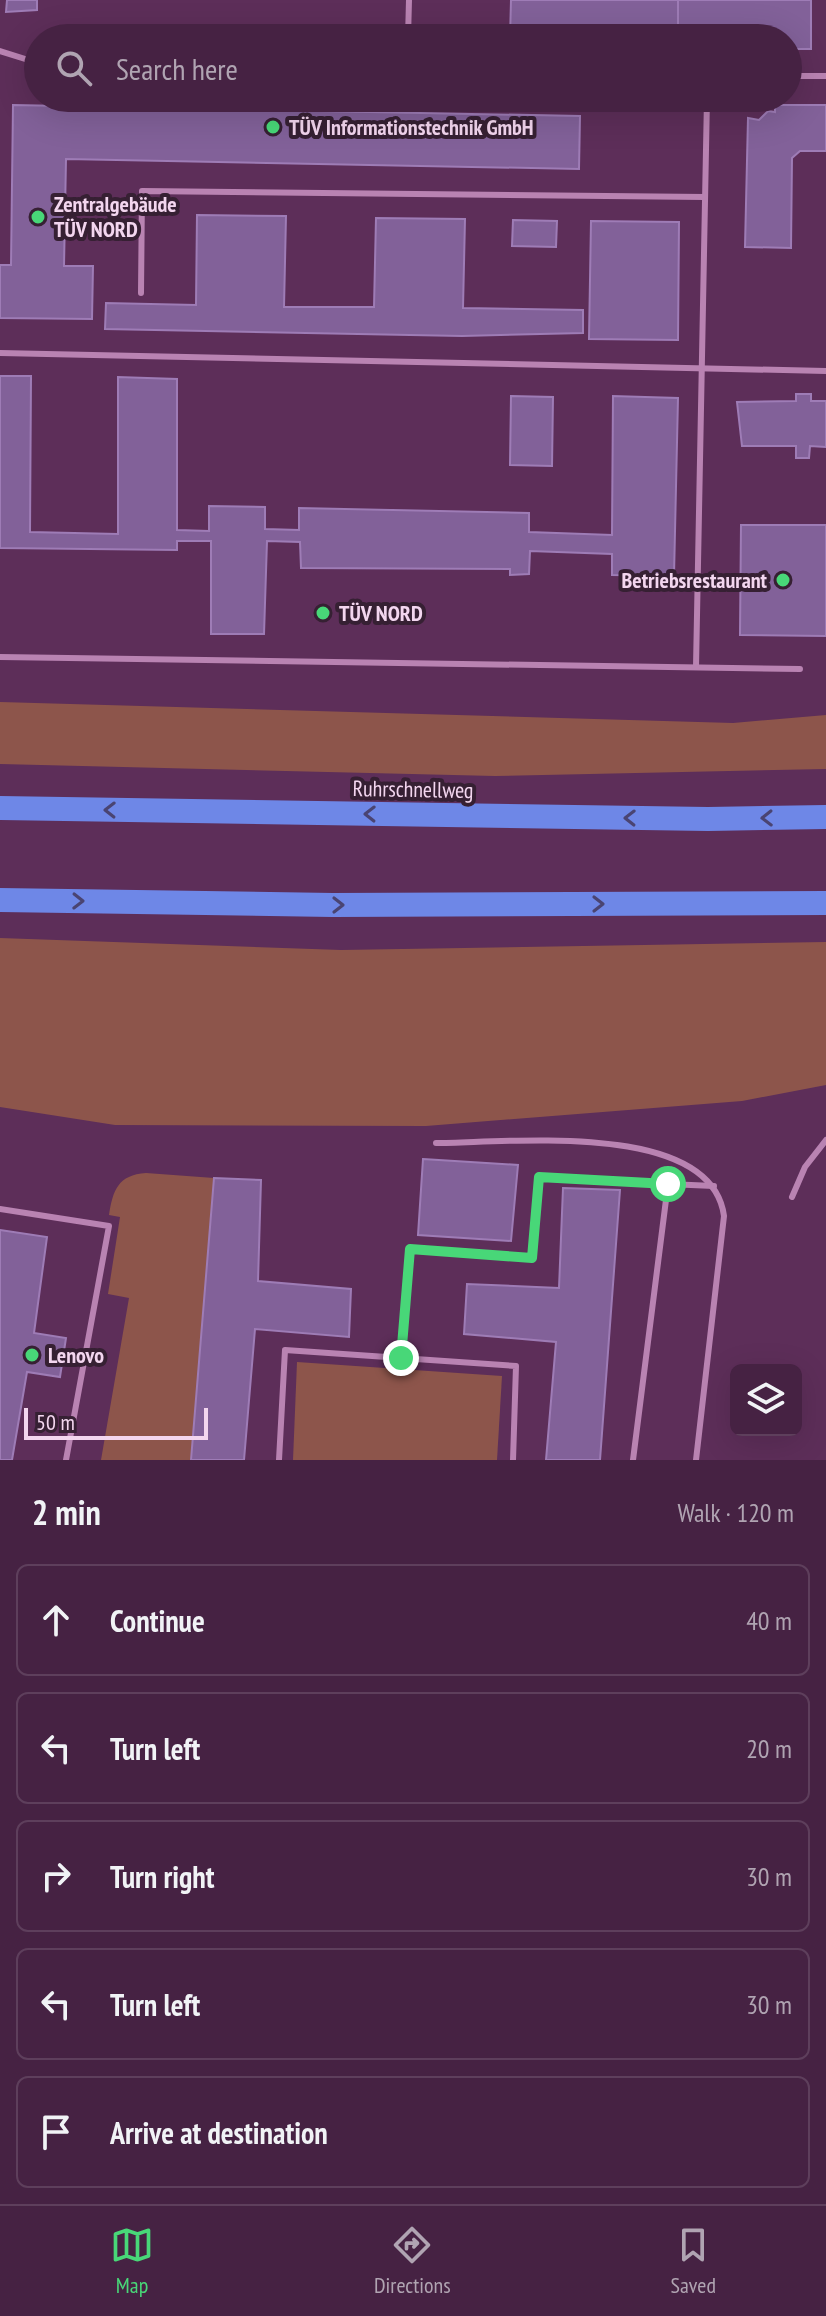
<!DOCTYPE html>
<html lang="en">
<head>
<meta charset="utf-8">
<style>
  :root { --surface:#462243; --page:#502f4e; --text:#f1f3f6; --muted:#b0a4b2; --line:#5e3f5c; --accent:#48d778 }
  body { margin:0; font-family:"PT Sans Narrow",sans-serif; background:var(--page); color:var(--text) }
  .controls { position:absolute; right:24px; bottom:24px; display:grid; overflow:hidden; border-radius:12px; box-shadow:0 8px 32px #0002 }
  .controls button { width:72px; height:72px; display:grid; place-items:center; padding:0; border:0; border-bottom:2px solid var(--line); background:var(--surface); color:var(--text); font:40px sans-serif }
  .scale { position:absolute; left:24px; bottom:20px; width:184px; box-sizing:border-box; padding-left:8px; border:4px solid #f3d6ef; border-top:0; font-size:22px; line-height:28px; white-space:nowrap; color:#f3d6ef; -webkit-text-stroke:6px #362033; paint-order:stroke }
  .stop { position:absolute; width:24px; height:24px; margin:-18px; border:6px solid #48d778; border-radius:50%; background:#fff }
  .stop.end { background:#48d778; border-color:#fff; box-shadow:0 2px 8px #0008 }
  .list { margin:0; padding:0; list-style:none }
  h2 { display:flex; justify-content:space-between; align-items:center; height:104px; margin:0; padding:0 32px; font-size:34px }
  h2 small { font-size:26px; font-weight:400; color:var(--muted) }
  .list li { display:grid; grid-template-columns:52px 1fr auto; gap:24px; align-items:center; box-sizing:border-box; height:112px; margin:0 16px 16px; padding:0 16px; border:2px solid var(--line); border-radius:12px }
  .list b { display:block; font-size:30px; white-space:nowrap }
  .list em { font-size:26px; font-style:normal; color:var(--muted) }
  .icon { flex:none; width:44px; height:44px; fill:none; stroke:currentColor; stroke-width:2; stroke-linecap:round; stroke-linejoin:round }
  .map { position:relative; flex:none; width:826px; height:1460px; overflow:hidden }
  .search { position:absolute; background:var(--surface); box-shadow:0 8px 32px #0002; left:24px; right:24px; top:24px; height:88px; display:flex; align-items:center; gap:20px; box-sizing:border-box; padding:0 28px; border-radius:44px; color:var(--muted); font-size:30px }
  .sheet { height:744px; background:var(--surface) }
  nav { display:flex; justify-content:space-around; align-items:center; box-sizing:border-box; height:112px; border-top:2px solid var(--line); background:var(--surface); font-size:22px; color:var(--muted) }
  nav a { display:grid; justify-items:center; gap:4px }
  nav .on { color:var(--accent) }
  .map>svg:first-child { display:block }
</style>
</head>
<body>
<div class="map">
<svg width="826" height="1460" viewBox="0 0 826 1460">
  <rect width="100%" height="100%" fill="#5d2e59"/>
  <!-- green -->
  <g fill="#8d554b">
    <polygon points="0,702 733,723 826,715 826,769 495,776 0,764"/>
    <polygon points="0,938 341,950 826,942 826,1085 742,1101 426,1126 115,1125 0,1107"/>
    <path d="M146,1173L214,1178L191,1460H101L129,1298L108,1294L120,1217L109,1215C113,1190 118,1175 146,1173Z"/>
    <polygon points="297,1362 502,1376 497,1460 293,1460"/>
  </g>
  <!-- building -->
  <g fill="#826199" stroke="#9e7cb6" stroke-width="2">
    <polygon points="7,0 37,0 37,10 6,12"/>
    <polygon points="511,0 678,0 678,38 510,38"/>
    <polygon points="678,0 811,0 811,49 788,49 788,38 678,38"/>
    <polygon points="13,105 580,116 579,169 66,159 64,266 93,266 92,319 0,318 0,265 11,265"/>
    <polygon points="775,105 826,105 826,151 800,151 792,158 791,248 745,247 748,118 759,120 768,111 775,112"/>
    <polygon points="197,215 286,216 284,307 374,307 376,218 465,219 463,308 583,310 583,333 462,336 105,329 106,303 196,305"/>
    <polygon points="513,220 557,221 556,247 512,246"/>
    <polygon points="591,221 679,222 678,340 589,339"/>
    <polygon points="0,376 31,376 30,532 118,534 118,377 177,379 177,530 209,531 209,506 265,507 265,529 299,530 299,508 529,513 529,532 612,535 613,396 678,398 674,576 612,575 612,554 530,551 529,574 510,575 510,569 301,568 300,542 267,541 264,634 211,634 211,541 177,541 177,550 0,548"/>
    <polygon points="796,394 811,394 811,401 826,401 826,447 810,446 809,458 796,458 796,446 742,446 737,402 796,401"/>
    <polygon points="511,396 553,397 552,466 510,465"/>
    <polygon points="741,525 826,525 826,636 740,635"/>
    <polygon points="423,1159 518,1165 511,1241 418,1235"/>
    <polygon points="214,1178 261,1180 258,1281 351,1289 349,1337 255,1329 244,1460 191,1460"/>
    <polygon points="563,1188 620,1190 600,1460 546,1460 556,1342 464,1334 467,1284 559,1288"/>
    <polygon points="0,1230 47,1237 34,1333 66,1338 60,1377 27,1372 12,1460 0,1460"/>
  </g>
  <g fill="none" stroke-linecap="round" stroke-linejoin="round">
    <!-- service -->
    <g stroke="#b983b2" stroke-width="6">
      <polyline points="408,38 409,0"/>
      <polyline points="0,51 38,63"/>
      <polyline points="788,76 826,76"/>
      <polyline points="141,293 142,191 705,197"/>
      <polyline points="0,353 826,371"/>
      <polyline points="0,657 800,669"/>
      <polyline points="696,667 707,98"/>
      <path d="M436,1143C507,1143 711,1119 724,1216L696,1460"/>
      <polyline points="668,1184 714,1186"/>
      <polyline points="792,1197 805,1167 826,1140"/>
      <polyline points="0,1209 109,1226 66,1460"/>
      <polyline points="401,1358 410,1249 532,1258 539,1177 668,1184 633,1460"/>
      <polyline points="279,1460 285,1350 516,1366 513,1460"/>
    </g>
    <!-- motorway -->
    <g stroke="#6e87e7" stroke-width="24">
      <polyline points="0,808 708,819 826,817"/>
      <polyline points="0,900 333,905 826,903"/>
    </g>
  </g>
  <!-- one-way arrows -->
  <defs><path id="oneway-chevron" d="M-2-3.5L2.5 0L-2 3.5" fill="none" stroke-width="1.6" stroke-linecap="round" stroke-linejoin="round" transform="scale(2)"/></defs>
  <g stroke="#4a4472">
    <use href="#oneway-chevron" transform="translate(110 810) rotate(-179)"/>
    <use href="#oneway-chevron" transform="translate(370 814) rotate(-179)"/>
    <use href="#oneway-chevron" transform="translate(630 818) rotate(-179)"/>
    <use href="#oneway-chevron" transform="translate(767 818) rotate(179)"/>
    <use href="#oneway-chevron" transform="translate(78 901) rotate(1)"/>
    <use href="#oneway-chevron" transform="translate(598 904)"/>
    <use href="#oneway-chevron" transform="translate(338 905)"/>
  </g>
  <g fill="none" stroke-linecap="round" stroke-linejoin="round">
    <!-- route -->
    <polyline stroke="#48d778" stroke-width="10" points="401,1358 410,1249 532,1258 539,1177 668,1184"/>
  </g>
  <!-- markers -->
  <g fill="#48d778" stroke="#362033" stroke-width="3">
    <circle cx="273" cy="127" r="8"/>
    <circle cx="38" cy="217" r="8"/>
    <circle cx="783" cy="580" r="8"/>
    <circle cx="323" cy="613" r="8"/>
    <circle cx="32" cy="1355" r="8"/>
  </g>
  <g text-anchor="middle" stroke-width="8" stroke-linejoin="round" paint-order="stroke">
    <!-- poi labels -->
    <g font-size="22" font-weight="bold" fill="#f3d6ef" stroke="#362033" text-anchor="start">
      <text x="289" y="135">TÜV Informationstechnik GmbH</text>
      <text x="54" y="212">Zentralgebäude<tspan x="54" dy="25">TÜV NORD</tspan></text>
      <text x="767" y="588" text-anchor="end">Betriebsrestaurant</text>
      <text x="339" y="621">TÜV NORD</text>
      <text x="48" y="1363">Lenovo</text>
    </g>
    <!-- street labels -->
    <g font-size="22" fill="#f3d6ef" stroke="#362033">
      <text transform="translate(413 789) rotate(1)" y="8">Ruhrschnellweg</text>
    </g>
  </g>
</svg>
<div class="controls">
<button><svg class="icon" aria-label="layers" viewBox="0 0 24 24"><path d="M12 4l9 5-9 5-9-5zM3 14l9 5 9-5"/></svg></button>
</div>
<div class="scale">50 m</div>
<div class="stop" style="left:668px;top:1184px"></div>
<div class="stop end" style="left:401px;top:1358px"></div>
<div class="search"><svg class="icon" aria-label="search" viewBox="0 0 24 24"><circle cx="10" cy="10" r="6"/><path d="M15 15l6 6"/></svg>Search here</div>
</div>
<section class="sheet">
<h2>2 min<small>Walk · 120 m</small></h2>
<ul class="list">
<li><svg class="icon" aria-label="ahead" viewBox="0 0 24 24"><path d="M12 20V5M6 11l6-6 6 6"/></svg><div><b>Continue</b></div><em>40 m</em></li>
<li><svg class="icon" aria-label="left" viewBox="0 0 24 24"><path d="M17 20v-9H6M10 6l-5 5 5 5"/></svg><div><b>Turn left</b></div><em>20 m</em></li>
<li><svg class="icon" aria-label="right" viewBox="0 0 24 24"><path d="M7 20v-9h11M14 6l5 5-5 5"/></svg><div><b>Turn right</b></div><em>30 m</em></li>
<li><svg class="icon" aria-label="left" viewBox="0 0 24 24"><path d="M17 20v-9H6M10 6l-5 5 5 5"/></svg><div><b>Turn left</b></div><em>30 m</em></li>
<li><svg class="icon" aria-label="arrive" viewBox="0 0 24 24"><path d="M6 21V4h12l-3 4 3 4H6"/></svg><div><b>Arrive at destination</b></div></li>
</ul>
</section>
<nav>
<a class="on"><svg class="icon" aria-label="map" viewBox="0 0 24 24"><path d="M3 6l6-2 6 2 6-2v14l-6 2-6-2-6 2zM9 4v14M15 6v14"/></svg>Map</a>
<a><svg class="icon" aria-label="directions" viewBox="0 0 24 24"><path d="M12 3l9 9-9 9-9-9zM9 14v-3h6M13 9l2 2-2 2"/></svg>Directions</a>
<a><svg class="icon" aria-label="saved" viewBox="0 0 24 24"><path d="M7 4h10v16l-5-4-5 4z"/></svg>Saved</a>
</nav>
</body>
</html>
